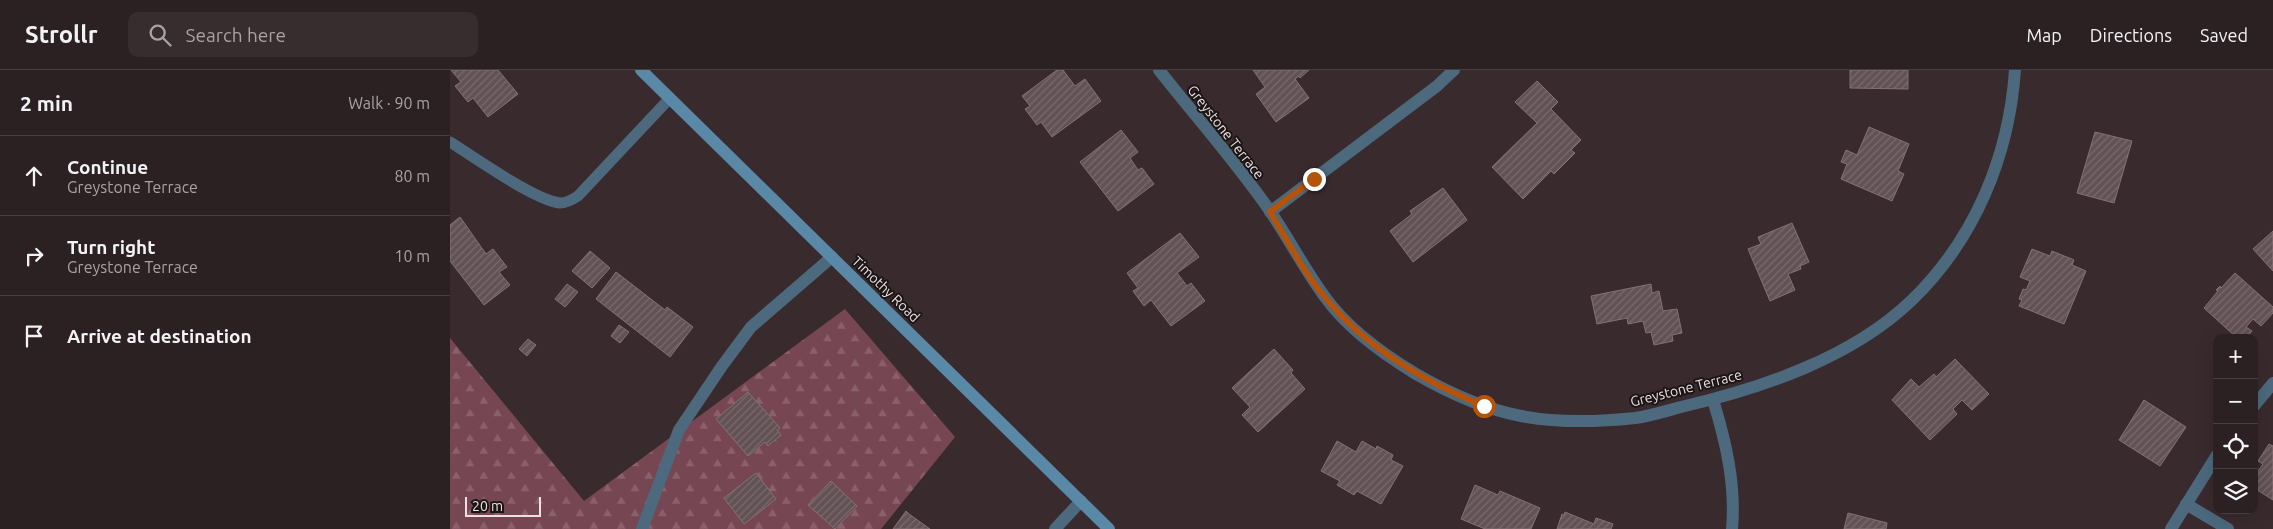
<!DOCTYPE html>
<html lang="en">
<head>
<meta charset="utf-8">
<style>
  :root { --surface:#2b2022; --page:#372d2f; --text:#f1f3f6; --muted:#a6a3a5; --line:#473e40 }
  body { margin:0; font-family:Ubuntu,sans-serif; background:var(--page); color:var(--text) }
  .controls { position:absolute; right:15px; bottom:15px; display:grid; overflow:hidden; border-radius:10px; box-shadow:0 5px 20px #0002 }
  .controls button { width:45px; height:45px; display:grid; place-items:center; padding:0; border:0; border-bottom:1px solid var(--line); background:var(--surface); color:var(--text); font:25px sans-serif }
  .scale { position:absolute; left:15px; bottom:12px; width:76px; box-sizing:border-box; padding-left:5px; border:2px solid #ebe0e3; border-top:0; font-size:14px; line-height:18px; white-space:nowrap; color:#ebe0e3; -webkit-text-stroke:4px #1c1516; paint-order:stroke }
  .stop { position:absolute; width:15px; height:15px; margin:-11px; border:4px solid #b45309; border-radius:50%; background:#fff }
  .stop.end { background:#b45309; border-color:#fff; box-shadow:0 1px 5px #0008 }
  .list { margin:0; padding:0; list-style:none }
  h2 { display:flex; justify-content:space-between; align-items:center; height:65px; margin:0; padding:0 20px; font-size:21px }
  h2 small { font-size:16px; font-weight:400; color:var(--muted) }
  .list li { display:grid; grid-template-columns:32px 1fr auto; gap:15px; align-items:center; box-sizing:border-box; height:80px; padding:0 20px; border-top:1px solid var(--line) }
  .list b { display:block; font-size:19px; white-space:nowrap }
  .list p { margin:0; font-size:16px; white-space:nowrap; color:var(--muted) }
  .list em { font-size:16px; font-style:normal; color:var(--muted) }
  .icon { flex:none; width:28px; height:28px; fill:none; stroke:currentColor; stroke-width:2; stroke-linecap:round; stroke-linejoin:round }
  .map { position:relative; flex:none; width:1823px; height:459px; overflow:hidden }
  header { display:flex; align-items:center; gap:30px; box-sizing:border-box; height:70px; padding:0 25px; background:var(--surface); border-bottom:1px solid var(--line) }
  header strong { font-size:24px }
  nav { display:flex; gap:28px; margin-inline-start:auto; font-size:18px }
  .search { width:350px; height:45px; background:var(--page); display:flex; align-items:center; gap:12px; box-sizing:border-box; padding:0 18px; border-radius:10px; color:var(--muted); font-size:19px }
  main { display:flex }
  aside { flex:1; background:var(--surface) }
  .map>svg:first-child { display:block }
</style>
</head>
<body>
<header>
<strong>Strollr</strong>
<div class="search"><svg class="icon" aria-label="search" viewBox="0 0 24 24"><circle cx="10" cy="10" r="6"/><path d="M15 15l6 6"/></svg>Search here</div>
<nav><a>Map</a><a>Directions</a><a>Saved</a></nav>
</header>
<main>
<aside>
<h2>2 min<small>Walk · 90 m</small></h2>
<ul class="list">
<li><svg class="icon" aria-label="ahead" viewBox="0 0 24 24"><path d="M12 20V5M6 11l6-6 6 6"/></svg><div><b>Continue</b><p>Greystone Terrace</p></div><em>80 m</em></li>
<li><svg class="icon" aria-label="right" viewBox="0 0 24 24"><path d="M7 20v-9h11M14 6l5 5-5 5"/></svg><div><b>Turn right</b><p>Greystone Terrace</p></div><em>10 m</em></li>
<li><svg class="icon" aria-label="arrive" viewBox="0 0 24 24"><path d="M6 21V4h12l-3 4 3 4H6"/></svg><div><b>Arrive at destination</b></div></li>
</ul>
</aside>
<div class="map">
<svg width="1823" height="459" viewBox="0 0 1823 459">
  <defs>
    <pattern id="forest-firs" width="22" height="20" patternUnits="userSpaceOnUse" patternTransform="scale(1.25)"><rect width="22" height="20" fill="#774653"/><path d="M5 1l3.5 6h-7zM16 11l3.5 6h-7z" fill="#8a606c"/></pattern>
    <pattern id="building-hatch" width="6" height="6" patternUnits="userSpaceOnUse" patternTransform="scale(1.25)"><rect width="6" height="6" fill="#625155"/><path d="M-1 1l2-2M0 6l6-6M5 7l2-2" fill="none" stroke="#796a6d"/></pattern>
  </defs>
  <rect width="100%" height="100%" fill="#392a2e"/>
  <!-- forest -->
  <polygon fill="url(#forest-firs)" points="395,239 505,367 431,459 0,459 0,268 134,431"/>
  <!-- building -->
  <g fill="url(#building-hatch)" stroke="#837175">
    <polygon points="1,0 48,0 68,24 38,47 23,28 18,32 5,16 11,12"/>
    <polygon points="607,0 613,0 625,16 635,9 651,31 602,67 591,52 587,55 575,39 580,36 572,26"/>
    <polygon points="803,0 859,0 850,8 849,6 845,9 859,28 826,52 806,24 815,17"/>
    <polygon points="1400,0 1458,0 1458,19 1400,18"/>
    <polygon points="1087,11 1108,32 1101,39 1131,70 1121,80 1125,83 1104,104 1101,101 1073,129 1042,97 1087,53 1065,32"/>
    <polygon points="1419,57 1459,74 1448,101 1454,104 1442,131 1391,109 1397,94 1391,92 1396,80 1407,85"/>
    <polygon points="671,60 688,82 680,88 688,100 692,98 704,114 668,141 630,92"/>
    <polygon points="1645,62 1682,71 1664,133 1627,123"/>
    <polygon points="993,118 1017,150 963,192 940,161 962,144 960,141"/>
    <polygon points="10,147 36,184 43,179 57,197 49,202 60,215 34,235 0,191 0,155"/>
    <polygon points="1342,153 1359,192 1350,196 1351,199 1338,204 1345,220 1320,231 1298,179 1311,174 1308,167"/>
    <polygon points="1823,161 1823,201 1803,179"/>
    <polygon points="730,163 749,187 727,203 737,216 741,213 755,231 721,256 701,230 694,236 683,221 688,218 677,203"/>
    <polygon points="1582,179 1600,186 1602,181 1624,190 1622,195 1636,201 1614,254 1569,236 1572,230 1569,229 1573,219 1576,220 1580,211 1570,207"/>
    <polygon points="140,181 160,198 142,218 122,201"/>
    <polygon points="166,202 215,240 217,237 243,257 220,287 146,229"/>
    <polygon points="1785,203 1823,237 1823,243 1811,256 1803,249 1796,257 1802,261 1796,268 1787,268 1754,238 1768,221 1766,220 1770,216 1771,218"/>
    <polygon points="117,214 128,222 115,237 105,229"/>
    <polygon points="1201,214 1202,223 1209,221 1213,241 1227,239 1232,263 1222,265 1223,271 1204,275 1201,262 1196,263 1193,251 1178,254 1177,248 1147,254 1141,226"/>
    <polygon points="169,255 179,262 170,273 161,266"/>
    <polygon points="78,269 86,275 77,286 69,279"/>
    <polygon points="824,279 843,300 841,303 855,319 808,362 792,345 800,337 782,318"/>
    <polygon points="1505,289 1539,324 1522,340 1512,330 1503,339 1507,344 1480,370 1442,330 1461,309 1469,317 1484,304 1486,307"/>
    <polygon points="298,322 330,358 327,360 331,365 318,376 315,372 298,386 266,349"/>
    <polygon points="1694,330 1736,357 1710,396 1669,370"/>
    <polygon points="887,371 906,382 912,371 926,379 927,376 943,385 941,390 953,396 931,434 907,421 904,425 887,415 890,411 871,401"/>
    <polygon points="1819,374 1823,376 1823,430 1804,418 1804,407 1813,394 1808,391"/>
    <polygon points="306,403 326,429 294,454 274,428"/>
    <polygon points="381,411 407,436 385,459 358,435"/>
    <polygon points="1025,415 1048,425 1050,421 1090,438 1081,459 1035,459 1011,449"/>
    <polygon points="456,441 459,444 480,459 443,459"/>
    <polygon points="1115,442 1144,454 1146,448 1163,454 1161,459 1107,459 1112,444 1114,445"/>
    <polygon points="1398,443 1437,453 1436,459 1394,459"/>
  </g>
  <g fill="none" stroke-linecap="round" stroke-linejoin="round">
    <!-- service -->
    <path stroke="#4c697d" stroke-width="11" d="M0,72C24,87 84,130 110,133C117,133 122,130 128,126L220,28"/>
    <!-- minor -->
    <g stroke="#4c697d" stroke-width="12">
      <path d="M709,0C746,47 786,92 820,141C839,169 855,200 875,227C897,258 933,284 966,304C999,323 1034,339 1071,346C1108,353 1148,352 1185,348C1200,346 1216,341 1231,337C1312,318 1402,288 1462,230C1525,169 1559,86 1565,0"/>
      <polyline points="820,142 987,16 1004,0"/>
      <path d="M1263,330C1276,372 1286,415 1282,459"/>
      <polyline points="1804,336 1823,313"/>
      <polyline points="1736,434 1778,459"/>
      <polyline points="192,459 229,360 272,296 301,257 382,187"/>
      <polyline points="605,459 631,431"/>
      <polyline points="1721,459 1767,385"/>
    </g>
    <!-- secondary -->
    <polyline stroke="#5a89a8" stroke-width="12" points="191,0 659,459"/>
  </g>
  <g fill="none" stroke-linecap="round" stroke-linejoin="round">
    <!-- route -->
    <path stroke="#b45309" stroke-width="6" d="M864,109L820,142C838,171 855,205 878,231C919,280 975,312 1034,336"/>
  </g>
  <g text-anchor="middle" stroke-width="4" stroke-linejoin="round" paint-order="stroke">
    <!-- street labels -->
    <g font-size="14" fill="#ebe0e3" stroke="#1c1516">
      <text transform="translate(776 62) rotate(52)" y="5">Greystone Terrace</text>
      <text transform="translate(436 219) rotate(44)" y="5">Timothy Road</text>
      <text transform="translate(1236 318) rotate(-14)" y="5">Greystone Terrace</text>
    </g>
  </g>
</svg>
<div class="controls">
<button>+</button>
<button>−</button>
<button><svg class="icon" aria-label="locate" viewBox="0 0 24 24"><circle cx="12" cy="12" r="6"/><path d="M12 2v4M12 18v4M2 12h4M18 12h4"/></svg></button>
<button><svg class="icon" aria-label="layers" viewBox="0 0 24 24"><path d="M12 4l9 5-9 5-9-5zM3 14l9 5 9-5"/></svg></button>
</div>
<div class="scale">20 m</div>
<div class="stop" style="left:1034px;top:336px"></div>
<div class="stop end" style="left:864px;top:109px"></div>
</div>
</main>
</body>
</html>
